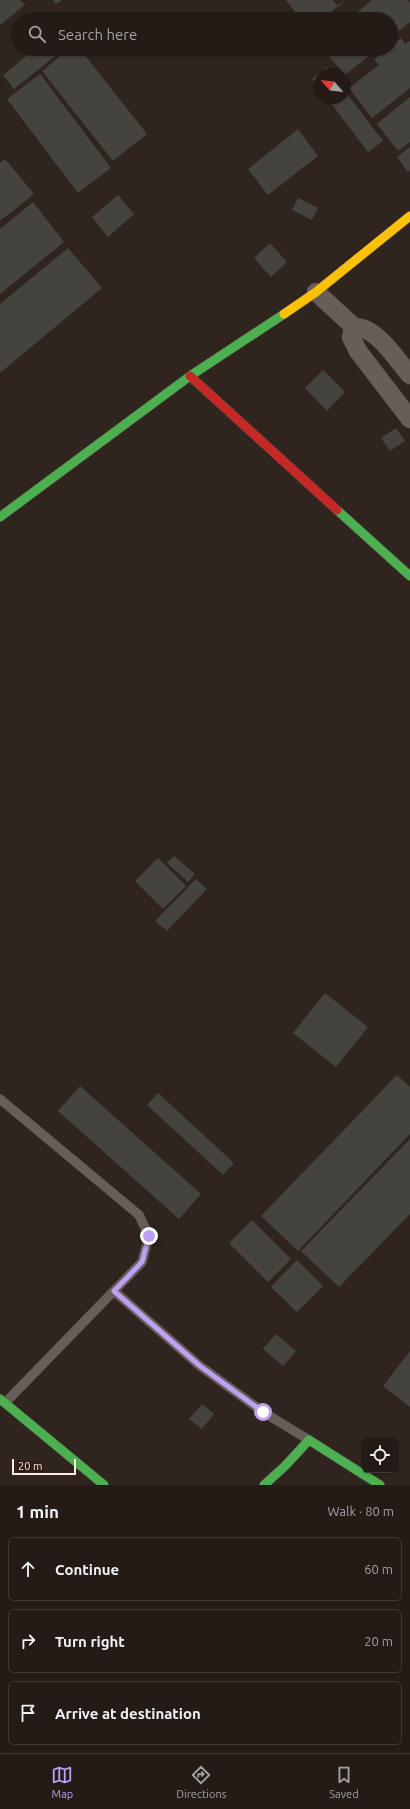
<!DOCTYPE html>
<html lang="en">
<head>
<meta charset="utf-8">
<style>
  :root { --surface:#241b17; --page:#302824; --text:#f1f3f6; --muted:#a3a1a1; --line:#413936; --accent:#bca0f2 }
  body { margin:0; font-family:Ubuntu,sans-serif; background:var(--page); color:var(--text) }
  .controls { position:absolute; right:12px; bottom:12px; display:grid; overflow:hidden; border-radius:6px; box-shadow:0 1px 3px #0004 }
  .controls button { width:36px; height:36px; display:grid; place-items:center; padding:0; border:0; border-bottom:1px solid var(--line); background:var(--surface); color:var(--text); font:20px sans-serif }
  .compass { position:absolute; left:314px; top:68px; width:36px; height:36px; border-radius:50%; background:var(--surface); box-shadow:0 1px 3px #0004; rotate:298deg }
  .scale { position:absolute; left:12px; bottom:10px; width:64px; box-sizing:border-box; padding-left:4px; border:2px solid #faebe5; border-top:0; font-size:11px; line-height:14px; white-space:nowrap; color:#faebe5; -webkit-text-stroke:3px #2c1810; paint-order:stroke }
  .stop { position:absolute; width:12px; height:12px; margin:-9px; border:3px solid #bca0f2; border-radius:50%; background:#fff }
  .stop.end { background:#bca0f2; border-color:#fff; box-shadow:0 1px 4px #0008 }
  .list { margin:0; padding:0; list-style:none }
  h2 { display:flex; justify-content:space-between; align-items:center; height:52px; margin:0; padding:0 16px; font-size:17px }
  h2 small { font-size:13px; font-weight:400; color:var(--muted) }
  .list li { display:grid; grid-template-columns:26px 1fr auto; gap:12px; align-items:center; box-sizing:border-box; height:64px; margin:0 8px 8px; padding:0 8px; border:1px solid var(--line); border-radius:6px }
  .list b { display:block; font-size:15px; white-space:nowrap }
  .list em { font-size:13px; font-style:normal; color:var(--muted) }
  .icon { flex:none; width:22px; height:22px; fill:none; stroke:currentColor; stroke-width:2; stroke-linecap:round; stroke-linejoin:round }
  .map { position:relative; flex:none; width:410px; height:1485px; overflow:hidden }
  .search { position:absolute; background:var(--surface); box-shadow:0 1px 3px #0004; left:12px; right:12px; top:12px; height:44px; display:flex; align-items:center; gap:10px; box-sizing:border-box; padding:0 14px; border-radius:22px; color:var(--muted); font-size:15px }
  .sheet { height:268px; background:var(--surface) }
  nav { display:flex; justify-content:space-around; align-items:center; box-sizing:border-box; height:56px; border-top:1px solid var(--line); background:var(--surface); font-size:11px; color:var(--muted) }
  nav a { display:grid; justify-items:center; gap:2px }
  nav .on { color:var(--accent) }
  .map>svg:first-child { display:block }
</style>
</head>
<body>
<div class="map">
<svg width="410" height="1485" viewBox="0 0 410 1485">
  <rect width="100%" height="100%" fill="#30241f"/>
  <!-- building -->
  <g fill="#44433e">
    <polygon points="0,0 20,0 25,5 0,25"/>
    <polygon points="53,0 62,0 56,4"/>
    <polygon points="286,0 333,0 337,5 345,0 323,19 300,19"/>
    <polygon points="372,0 408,0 410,3 410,22 391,37 391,19 364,19 360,14 354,19 349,19"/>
    <polygon points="401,38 405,44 410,41 410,88 372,118 349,88 379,65 374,59 386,49 391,49 391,45"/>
    <polygon points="35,49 64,49 14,89 3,75"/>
    <polygon points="69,49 80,49 147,134 113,161 42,71"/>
    <polygon points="323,49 377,49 345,75"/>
    <polygon points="327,67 332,74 320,74 320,89 312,79"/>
    <polygon points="40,74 111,168 78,193 7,99"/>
    <polygon points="344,90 383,141 368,152 327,98 344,98"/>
    <polygon points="410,97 410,142 398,151 377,124"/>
    <polygon points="298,129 318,156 268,195 248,169"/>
    <polygon points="410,147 410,170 408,172 397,157"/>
    <polygon points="5,159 34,194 0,221 0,163"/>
    <polygon points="118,195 134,214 108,237 92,217"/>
    <polygon points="298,198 318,208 312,220 292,210"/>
    <polygon points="33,202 64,242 0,294 0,229"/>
    <polygon points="270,243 287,262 271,277 254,258"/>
    <polygon points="68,248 102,288 0,373 0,304"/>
    <polygon points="323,370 345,392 327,411 305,388"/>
    <polygon points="396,428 405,441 390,451 381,438"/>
    <polygon points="174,856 195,874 188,882 167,863"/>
    <polygon points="158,858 186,886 163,909 135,881"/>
    <polygon points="196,879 207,889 167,931 155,921"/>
    <polygon points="325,993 368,1027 336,1067 293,1033"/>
    <polygon points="397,1075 410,1087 410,1134 298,1251 261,1216"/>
    <polygon points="80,1086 201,1194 179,1219 58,1111"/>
    <polygon points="158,1093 234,1163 223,1175 147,1105"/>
    <polygon points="410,1139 410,1214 339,1287 301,1251"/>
    <polygon points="252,1220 291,1259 268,1282 229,1243"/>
    <polygon points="297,1260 323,1286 297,1312 271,1287"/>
    <polygon points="276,1334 296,1351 283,1366 263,1349"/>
    <polygon points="410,1351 410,1407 383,1386"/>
    <polygon points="202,1404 214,1414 202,1429 189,1419"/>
  </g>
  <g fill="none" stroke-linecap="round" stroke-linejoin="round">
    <defs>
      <g id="lane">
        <polyline points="0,1099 139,1215 149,1236 142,1262 5,1403"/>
        <polyline points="114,1291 200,1366 263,1412 309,1440"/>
      </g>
      <g id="street">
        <polyline points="316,292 354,327 351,337 358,351 410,419"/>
        <path d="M354,327C375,325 397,360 410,375"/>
      </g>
      <g id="fast">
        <polyline points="337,510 410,576"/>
        <polyline points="0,517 190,376 284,314"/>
        <polyline points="0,1399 104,1485"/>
        <polyline points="264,1485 285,1466 309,1440 380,1485"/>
      </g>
      <polyline id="slow" points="284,314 316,292 410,216"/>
      <polyline id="jam" points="190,376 337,510"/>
    </defs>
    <!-- lane casing -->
    <use href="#lane" stroke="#4c423f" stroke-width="10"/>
    <!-- street casing -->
    <use href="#street" stroke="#4c423f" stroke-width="19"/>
    <!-- fast casing -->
    <use href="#fast" stroke="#4c423f" stroke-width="10"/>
    <!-- slow casing -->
    <use href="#slow" stroke="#4c423f" stroke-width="10"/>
    <!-- jam casing -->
    <use href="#jam" stroke="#4c423f" stroke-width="10"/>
    <!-- lane -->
    <use href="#lane" stroke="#675e5a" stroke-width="9"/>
    <!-- street -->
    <use href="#street" stroke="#675e5a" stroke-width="18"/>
    <!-- fast -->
    <use href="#fast" stroke="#4caf50" stroke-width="9"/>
    <!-- slow -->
    <use href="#slow" stroke="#ffc107" stroke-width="9"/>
    <!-- jam -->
    <use href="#jam" stroke="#c62828" stroke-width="9"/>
  </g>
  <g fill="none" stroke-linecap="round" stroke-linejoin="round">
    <!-- route -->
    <polyline stroke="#bca0f2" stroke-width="5" points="149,1236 142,1262 114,1291 200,1366 263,1412"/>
  </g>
</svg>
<div class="controls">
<button><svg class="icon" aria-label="locate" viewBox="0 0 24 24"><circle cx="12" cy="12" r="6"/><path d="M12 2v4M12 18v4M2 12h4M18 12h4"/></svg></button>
</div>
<svg class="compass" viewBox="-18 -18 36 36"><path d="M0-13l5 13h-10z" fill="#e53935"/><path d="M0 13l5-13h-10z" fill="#a3a1a1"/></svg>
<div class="scale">20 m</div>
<div class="stop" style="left:263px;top:1412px"></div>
<div class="stop end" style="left:149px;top:1236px"></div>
<div class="search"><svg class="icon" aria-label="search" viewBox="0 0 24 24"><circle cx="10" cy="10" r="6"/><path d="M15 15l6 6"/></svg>Search here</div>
</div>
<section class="sheet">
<h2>1 min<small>Walk · 80 m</small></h2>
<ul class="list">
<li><svg class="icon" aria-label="ahead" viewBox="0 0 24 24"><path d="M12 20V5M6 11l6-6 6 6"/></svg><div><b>Continue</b></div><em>60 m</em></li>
<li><svg class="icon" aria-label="right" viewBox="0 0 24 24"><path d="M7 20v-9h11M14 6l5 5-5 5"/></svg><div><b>Turn right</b></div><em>20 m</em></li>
<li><svg class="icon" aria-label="arrive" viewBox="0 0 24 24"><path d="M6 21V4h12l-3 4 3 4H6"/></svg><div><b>Arrive at destination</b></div></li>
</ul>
</section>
<nav>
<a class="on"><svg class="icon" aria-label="map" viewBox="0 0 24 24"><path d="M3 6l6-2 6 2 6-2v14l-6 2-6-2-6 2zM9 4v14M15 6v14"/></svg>Map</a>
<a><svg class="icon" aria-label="directions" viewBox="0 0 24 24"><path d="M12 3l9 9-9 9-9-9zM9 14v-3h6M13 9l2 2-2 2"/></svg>Directions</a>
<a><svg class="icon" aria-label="saved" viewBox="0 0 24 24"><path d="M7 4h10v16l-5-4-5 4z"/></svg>Saved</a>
</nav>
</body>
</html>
